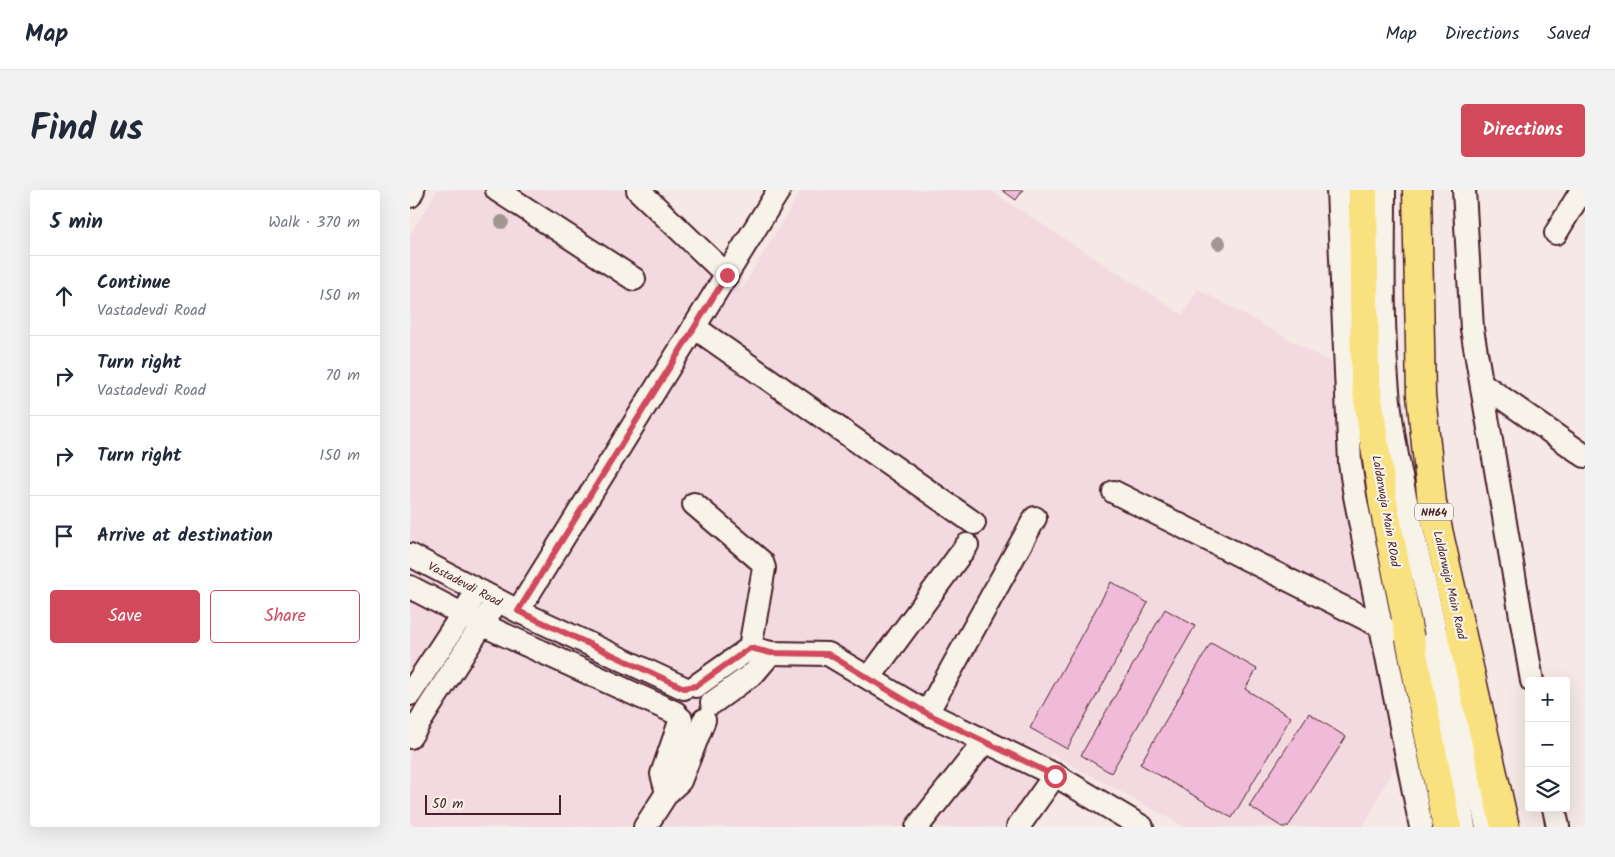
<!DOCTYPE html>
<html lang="en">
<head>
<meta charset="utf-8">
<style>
  :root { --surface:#fff; --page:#f2f2f3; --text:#1f2937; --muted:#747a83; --line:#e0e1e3; --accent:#d1495b }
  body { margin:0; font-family:Kalam,sans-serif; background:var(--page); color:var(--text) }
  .controls { position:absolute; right:15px; bottom:15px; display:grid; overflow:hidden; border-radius:5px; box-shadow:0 5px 20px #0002 }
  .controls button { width:45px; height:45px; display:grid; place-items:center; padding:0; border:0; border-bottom:1px solid var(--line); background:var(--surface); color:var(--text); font:25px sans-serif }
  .scale { position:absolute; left:15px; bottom:12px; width:136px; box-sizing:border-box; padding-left:5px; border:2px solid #4a1f2b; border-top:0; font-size:14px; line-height:18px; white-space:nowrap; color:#4a1f2b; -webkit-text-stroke:4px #f7f3e8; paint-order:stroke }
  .stop { position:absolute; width:15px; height:15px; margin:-11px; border:4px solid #d1495b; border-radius:50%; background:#fff }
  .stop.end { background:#d1495b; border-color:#fff; box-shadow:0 1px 5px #0008 }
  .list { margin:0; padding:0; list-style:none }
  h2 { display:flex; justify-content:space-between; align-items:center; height:65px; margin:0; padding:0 20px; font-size:21px }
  h2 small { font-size:16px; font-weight:400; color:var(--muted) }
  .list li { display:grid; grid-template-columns:32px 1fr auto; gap:15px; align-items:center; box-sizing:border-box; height:80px; padding:0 20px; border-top:1px solid var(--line) }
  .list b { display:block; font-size:19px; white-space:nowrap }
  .list p { margin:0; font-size:16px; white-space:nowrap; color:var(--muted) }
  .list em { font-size:16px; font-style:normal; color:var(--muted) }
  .actions { display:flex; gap:10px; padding:15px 20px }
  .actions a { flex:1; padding:11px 0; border:1px solid var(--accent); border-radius:5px; text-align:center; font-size:18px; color:var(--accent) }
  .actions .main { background:var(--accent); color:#fff }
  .icon { flex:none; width:28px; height:28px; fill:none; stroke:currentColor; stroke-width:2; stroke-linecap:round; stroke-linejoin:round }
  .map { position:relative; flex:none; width:1175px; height:637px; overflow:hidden; border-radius:5px }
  header { display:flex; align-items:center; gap:30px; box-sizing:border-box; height:70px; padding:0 25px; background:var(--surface); border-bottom:1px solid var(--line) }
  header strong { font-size:24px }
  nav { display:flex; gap:28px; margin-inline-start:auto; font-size:18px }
  .intro { display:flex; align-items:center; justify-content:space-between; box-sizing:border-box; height:120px; padding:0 30px }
  h1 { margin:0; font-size:35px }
  .button { padding:12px 22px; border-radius:5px; background:var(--accent); color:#fff; font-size:18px; font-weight:700 }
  main { display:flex; gap:30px; padding:0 30px }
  aside { flex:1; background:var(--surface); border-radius:5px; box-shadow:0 5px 20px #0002 }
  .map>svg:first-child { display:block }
</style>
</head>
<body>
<header>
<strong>Map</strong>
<nav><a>Map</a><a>Directions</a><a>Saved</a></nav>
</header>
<div class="intro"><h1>Find us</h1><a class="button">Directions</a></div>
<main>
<aside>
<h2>5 min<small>Walk · 370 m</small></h2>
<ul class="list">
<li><svg class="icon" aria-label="ahead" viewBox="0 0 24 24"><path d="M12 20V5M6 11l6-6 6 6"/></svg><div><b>Continue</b><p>Vastadevdi Road</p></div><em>150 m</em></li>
<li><svg class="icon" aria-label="right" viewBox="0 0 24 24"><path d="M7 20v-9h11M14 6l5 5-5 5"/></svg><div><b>Turn right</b><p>Vastadevdi Road</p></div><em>70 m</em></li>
<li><svg class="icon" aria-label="right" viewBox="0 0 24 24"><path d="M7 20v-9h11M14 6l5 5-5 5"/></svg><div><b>Turn right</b></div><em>150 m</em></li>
<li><svg class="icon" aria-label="arrive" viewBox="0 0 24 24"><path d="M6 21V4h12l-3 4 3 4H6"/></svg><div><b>Arrive at destination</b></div></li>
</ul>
<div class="actions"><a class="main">Save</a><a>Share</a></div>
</aside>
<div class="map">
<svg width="1175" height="637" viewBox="0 0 1175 637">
  <rect width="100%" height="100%" fill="#f5e8e5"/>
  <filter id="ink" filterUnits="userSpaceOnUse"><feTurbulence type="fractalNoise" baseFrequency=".02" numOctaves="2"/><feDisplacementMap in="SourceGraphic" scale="10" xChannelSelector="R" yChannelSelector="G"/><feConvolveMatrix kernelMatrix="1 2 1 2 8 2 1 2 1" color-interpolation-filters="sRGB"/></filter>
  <g filter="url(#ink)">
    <!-- built -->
    <polygon fill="#f3dae1" points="27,0 212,0 332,99 391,0 579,0 773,125 788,99 929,177 988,569 953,637 775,637 642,564 596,637 0,637 0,45"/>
    <!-- building -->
    <g fill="#efbbd8" stroke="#4a1f2b">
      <polygon points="592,0 613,0 606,10"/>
      <polygon points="701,392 738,413 657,559 620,538"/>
      <polygon points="755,419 785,436 701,583 671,565"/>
      <polygon points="801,453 847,479 835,499 881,527 822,628 730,574"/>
      <polygon points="899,523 936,547 878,637 872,637 839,616"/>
    </g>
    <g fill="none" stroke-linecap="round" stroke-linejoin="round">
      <defs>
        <g id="minor">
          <polyline points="87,0 224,89"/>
          <polyline points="228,0 317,85"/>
          <polyline points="928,0 940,273 945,306 1011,637"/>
          <path d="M974,0C974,76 971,153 981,228C991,301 1011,373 1026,445L1036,455L1077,637"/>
          <polyline points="1054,0 1062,139 1122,491"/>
          <polyline points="0,6 3,0"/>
          <polyline points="1146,43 1172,0"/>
          <polyline points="284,137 564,333"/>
          <polyline points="1072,194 1175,266"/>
          <polyline points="704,302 980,441"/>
          <polyline points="284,314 352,372 354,378 340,458"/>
          <polyline points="0,365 108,421 274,498"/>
          <polyline points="0,397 73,435 266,523"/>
          <polyline points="108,421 369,0"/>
          <polyline points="1025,448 1022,460 1054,637"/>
          <polyline points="459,488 557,355"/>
          <polyline points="286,496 340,458 361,463 418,464 517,523 645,585 732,637"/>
          <polyline points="0,504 61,411"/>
          <polyline points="302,513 344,483 361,463"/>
          <polyline points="517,523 625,328"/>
          <polyline points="0,547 80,422"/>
          <polyline points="257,603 252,584 271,529"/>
          <polyline points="1144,618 1148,637"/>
          <polyline points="235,637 257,603 270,591 294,530"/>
          <polyline points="507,637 575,551"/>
          <polyline points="608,637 645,585"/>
        </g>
        <g id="highway">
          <polyline points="953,0 955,187 973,312 1037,637"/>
          <polyline points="1007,0 1011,205 1022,313 1095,637"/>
        </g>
      </defs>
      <!-- minor casing -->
      <use href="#minor" stroke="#4a1f2b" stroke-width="26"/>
      <!-- highway casing -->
      <use href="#highway" stroke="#4a1f2b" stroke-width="31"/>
      <!-- minor -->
      <use href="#minor" stroke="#f7f3e8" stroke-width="22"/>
      <!-- highway -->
      <use href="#highway" stroke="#fae180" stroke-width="28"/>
    </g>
    <!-- trees -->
    <g fill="#a39591">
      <circle cx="92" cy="32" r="7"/>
      <circle cx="809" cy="53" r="7"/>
    </g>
  </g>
  <g fill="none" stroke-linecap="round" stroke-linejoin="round" filter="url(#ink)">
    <!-- route -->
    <polyline stroke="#d1495b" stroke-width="6" points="317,85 108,421 274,498 286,496 340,458 361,463 418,464 518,524 645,586"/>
  </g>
  <g text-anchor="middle" stroke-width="4.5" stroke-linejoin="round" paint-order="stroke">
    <!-- shield labels -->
    <rect fill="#f7f3e8" stroke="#7e5f64" stroke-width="1" x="1005" y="313.5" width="38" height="17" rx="4"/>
    <g font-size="11" font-weight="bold" fill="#4a1f2b">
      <text x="1024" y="326">NH64</text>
    </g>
    <!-- street labels -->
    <g font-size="12" fill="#4a1f2b" stroke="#f7f3e8">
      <text transform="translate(976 321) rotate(80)" y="4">Laldarwaja Main ROad</text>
      <text transform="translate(55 394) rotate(28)" y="4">Vastadevdi Road</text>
      <text transform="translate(1040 395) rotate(77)" y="4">Laldarwaja Main Road</text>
    </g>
  </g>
</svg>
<div class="controls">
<button>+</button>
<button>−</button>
<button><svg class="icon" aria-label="layers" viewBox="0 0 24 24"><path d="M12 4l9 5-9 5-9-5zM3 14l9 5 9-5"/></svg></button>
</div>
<div class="scale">50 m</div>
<div class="stop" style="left:645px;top:586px"></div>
<div class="stop end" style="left:317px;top:85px"></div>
</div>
</main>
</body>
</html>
